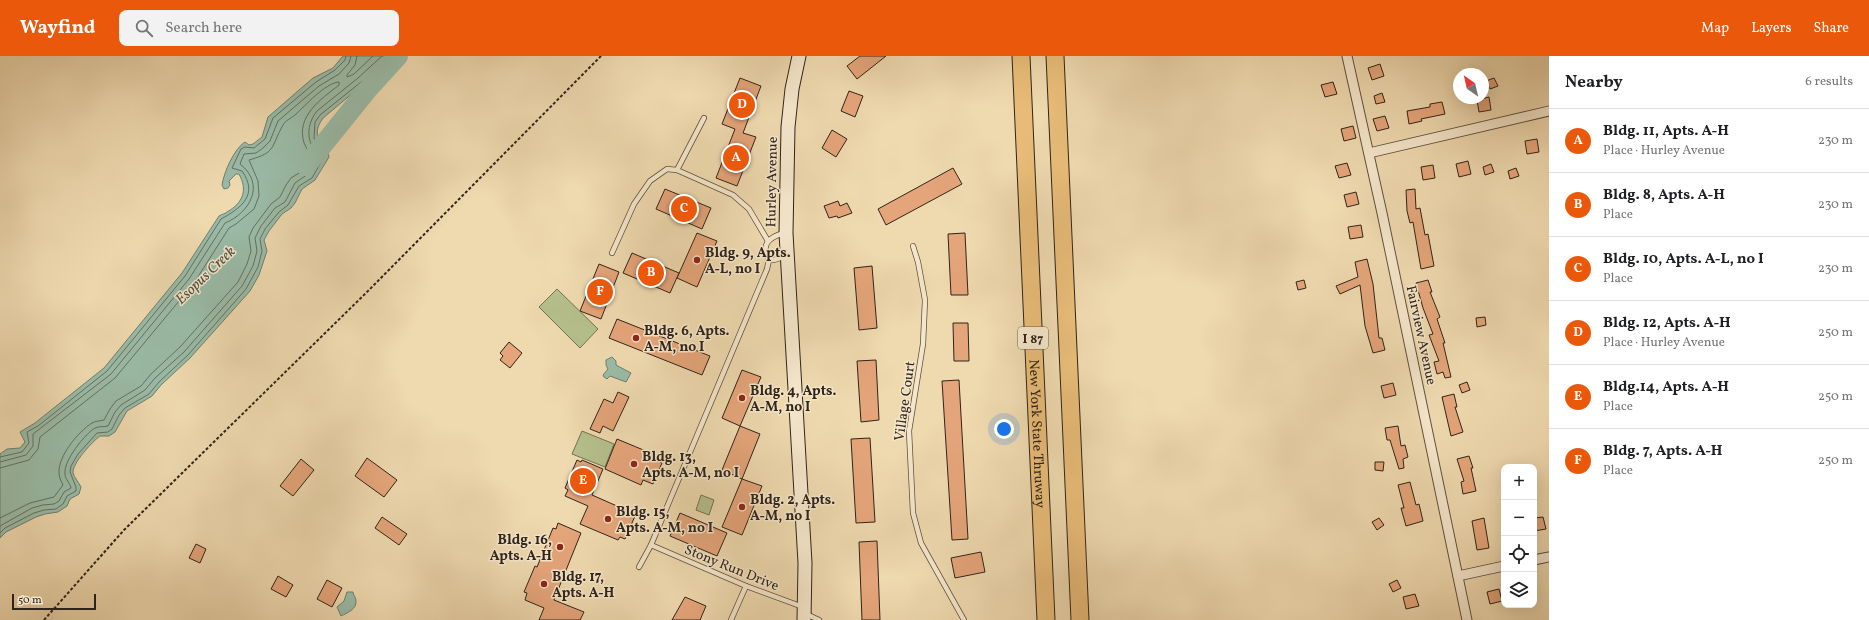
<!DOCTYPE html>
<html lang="en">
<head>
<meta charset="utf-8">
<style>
  :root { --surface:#fff; --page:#f2f2f2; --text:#202124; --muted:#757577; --line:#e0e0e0; --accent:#ea580c }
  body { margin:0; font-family:Vollkorn,serif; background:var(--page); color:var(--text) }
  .controls { position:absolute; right:12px; bottom:12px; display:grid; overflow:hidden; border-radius:8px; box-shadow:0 4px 16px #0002 }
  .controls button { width:36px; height:36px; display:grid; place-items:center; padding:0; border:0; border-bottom:1px solid var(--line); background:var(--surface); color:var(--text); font:20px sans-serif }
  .compass { position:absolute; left:1453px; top:12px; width:36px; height:36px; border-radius:50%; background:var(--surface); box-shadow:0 4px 16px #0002; rotate:326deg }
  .scale { position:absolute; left:12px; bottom:10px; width:84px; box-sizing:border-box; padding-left:4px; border:2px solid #2f2419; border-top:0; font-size:11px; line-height:14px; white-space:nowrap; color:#2f2419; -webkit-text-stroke:3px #f5e6cb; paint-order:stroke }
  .you { position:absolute; left:1004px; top:373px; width:14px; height:14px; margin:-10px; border:3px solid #fff; border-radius:50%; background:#1a73e8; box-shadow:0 0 0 6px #1a73e833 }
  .badge { display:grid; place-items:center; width:26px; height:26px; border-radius:50%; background:var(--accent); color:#fff; font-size:13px; font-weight:700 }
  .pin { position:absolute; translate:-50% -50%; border:2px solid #fff; box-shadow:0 1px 4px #0006 }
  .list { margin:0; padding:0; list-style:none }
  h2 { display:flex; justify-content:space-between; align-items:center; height:52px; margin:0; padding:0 16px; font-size:17px }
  h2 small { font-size:13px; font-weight:400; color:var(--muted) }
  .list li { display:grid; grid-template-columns:26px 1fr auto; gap:12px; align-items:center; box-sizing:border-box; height:64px; padding:0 16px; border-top:1px solid var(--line) }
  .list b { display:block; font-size:15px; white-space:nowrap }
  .list p { margin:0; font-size:13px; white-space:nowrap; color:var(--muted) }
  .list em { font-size:13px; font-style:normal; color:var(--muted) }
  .icon { flex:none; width:22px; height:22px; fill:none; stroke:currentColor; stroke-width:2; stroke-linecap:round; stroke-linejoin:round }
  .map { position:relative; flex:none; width:1549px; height:564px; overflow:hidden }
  header { display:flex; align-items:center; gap:24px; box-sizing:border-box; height:56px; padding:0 20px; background:var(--accent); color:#fff }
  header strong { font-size:19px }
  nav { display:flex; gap:22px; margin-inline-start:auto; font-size:14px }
  .search { width:280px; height:36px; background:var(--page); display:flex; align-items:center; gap:10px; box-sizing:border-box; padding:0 14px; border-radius:8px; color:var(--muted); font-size:15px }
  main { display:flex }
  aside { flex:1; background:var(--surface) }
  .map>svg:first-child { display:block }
</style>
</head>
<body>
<header>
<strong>Wayfind</strong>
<div class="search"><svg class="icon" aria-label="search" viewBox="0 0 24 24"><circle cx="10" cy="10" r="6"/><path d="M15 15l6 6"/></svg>Search here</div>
<nav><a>Map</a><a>Layers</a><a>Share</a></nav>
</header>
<main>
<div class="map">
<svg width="1549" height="564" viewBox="0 0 1549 564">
  <rect width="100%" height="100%" fill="#efd9af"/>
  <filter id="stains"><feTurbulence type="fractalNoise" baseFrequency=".005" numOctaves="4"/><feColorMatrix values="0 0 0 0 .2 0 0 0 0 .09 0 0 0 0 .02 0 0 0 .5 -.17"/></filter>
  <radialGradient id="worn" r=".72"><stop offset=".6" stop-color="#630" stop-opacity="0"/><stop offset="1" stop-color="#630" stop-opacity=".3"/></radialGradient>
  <!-- green -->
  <g fill="#b5c08d" stroke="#727253">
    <polygon points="557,233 598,273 580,292 539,251"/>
    <polygon points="582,375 614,388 605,411 572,398"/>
    <polygon points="701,439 714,444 709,459 696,454"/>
  </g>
  <!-- water -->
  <g fill="#9abba7" stroke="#6f7f6e">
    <path d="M343,0H397L323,62C308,83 327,86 329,101L315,124L302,133L295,147L291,152L282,158L269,175L264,184L267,195L259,219L250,235L190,302L161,329L152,340L127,355L115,376L109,380H100C93,385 72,407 73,417C74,421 79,427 81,431L79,438L70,443L67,450L58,456L45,458L36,461L6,476L0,482V398L7,393L20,392L25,386L20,376L35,367L104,312L182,217L219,160C222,158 225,158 227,156C243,147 248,134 239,118H236L229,125L230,129L228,132L224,133L222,129C224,116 234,93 245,86L249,89L253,88L262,81L268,61L313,22L333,12Z"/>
    <polygon points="612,301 616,305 616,309 631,317 626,326 610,320 607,323 604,321 603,319 608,313 606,309 606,304"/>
    <path d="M347,536H353C353,539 356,541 356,545C357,553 347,557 341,560L337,551L344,545Z"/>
  </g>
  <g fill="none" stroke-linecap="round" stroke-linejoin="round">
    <!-- shore -->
    <g stroke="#647060" stroke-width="1">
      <polyline points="357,0 355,9 347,19 347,21 354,18 373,0"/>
      <path d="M0,401L22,396L29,387L27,376L38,370L107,315L185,220L221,163C241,152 259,139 242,115L232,112L241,93L245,91L254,92L265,83L273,62L316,26L335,14L345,4L346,0"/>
      <path d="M0,406L26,399L33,390V378L111,318L189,223L225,167C250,157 266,128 240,108L244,98L256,97L263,92L270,85L278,65L319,30L339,18L349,7L351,0"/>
      <path d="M0,412L29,404L38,393L40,381L115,322L194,227L229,172L236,168L254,153L259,140L258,125L249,104C277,96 270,92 283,69C285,65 291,62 295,59C305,50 325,27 339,26V29C320,44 296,60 304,87C306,92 309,96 311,101L304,114L291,122L286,129L280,141L271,148L253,172L249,181L251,195L247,208L238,226L180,291L151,318L141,330L116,345L110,353L104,364C100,365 95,365 92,367C78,376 58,400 59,417C59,421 61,425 63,429L54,441L30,447L0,462"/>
      <path d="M0,470L32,452L43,449L54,448L59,445L64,436L71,432C70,427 65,423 65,418C63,405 85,378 95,372C99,370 104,371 108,370L115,356L121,349L145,334L155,322L184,296L242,230L253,210L257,195L255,182L261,170L275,152L285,146L295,127L308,118L318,101C317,97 314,94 312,90C306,78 309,65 317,55L358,22L382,0"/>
      <polyline points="0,477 5,472 34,457 44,454 56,453 63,448 67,440 76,435 76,431 70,416 71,410 78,398 97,377 108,376 112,373 119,359 125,352 149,338 159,326 188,299 246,233 258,211 262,195 260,183 265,173 279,156 288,149 299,130 312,122 324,101 314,82 315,66 320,59 361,26 389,0"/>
    </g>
    <!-- river -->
    <polyline stroke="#9abba7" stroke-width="20" points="306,110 368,33 398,0"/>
  </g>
  <!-- building -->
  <g fill="#e5a57a" stroke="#2f2419">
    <polygon points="860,0 886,0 857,23 847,10"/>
    <polygon points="1380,8 1384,20 1372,24 1368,12"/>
    <polygon points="740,22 761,30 743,77 756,81 737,130 716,122 735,73 722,68"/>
    <polygon points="1494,22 1498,30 1490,33 1486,25"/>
    <polygon points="1333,26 1337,38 1325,41 1321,29"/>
    <polygon points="849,35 863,40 855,61 841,55"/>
    <polygon points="1382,37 1385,46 1376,48 1374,40"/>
    <polygon points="1489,41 1491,54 1479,56 1477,44"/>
    <polygon points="1442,46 1445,58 1421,63 1422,65 1409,68 1407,55 1430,51 1430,48"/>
    <polygon points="1385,60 1389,72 1377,75 1373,63"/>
    <polygon points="1353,70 1356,82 1344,85 1341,73"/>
    <polygon points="832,74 847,83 836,101 822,92"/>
    <polygon points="1537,83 1539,96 1527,98 1525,85"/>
    <polygon points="1468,105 1471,118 1459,121 1456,108"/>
    <polygon points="1347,107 1351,119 1339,122 1335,110"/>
    <polygon points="1491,108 1494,116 1485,119 1483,111"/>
    <polygon points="1433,109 1435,122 1423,124 1421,111"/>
    <polygon points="953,112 962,128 886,169 878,153"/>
    <polygon points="1516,112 1519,120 1510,123 1508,115"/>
    <polygon points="665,133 711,152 702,173 656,153"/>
    <polygon points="1415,133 1416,153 1420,152 1425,179 1428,178 1434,210 1421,213 1413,166 1410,167 1407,155 1406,134"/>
    <polygon points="1356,136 1359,148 1347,151 1344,139"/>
    <polygon points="838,145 840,150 847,147 852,157 838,162 837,160 829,162 824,150"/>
    <polygon points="1361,169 1363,181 1350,183 1348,171"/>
    <polygon points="697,177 717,185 697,231 677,222"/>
    <polygon points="965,177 968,239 951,239 948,178"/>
    <polygon points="632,197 679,217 670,237 623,217"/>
    <polygon points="1367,203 1373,228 1379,282 1382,282 1385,294 1373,297 1365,270 1360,229 1340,238 1336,230 1358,221 1355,206"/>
    <polygon points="599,208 619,216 601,263 580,255"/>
    <polygon points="872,210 877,272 859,274 854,212"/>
    <polygon points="1304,224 1306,232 1298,234 1296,226"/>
    <polygon points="1428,224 1432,236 1430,236 1440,261 1437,263 1445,287 1443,287 1451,321 1445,322 1443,316 1437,318 1434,306 1439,305 1429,279 1433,278 1423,252 1416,227"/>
    <polygon points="1485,261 1486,269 1477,271 1476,262"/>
    <polygon points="617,263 710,300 702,319 609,282"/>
    <polygon points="953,267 968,267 969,305 954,305"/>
    <polygon points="509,286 522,297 510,312 500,304 503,300 500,297"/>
    <polygon points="876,304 879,364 861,366 857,305"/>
    <polygon points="742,314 761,321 740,370 722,362"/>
    <polygon points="959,324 968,483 952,484 942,325"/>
    <polygon points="1467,326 1470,334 1462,337 1459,329"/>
    <polygon points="1393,327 1396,339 1384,342 1381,330"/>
    <polygon points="618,336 629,341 613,375 603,370 600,377 590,373 604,343 613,347"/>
    <polygon points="1454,338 1457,351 1455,351 1463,376 1451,380 1442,341"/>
    <polygon points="740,370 760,378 742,423 722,414"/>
    <polygon points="1398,370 1401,390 1405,389 1408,401 1403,403 1404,412 1399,413 1390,384 1387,384 1385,372"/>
    <polygon points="870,382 875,466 856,467 851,383"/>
    <polygon points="617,383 653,398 651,402 662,407 653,428 643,424 641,429 605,413"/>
    <polygon points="1469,400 1473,412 1471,412 1476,435 1463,438 1461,426 1464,425 1457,403"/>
    <polygon points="367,402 397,424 384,441 355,420"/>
    <polygon points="301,403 314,414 293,440 280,430"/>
    <polygon points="577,404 581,406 582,404 603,413 592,439 626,454 625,456 635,460 625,483 620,481 618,484 580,468 588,450 565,440 568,434 565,432"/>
    <polygon points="1375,406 1384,406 1383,415 1375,414"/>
    <polygon points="742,423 762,430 742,479 722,471"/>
    <polygon points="1410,426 1416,449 1419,448 1423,465 1406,470 1401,452 1404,452 1398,429"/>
    <polygon points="680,457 727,477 717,500 670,480"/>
    <polygon points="382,461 407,478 399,489 375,472"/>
    <polygon points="1543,461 1546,473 1534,475 1534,462"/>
    <polygon points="1379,462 1384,469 1377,474 1372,466"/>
    <polygon points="1484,462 1489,492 1477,494 1472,465"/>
    <polygon points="558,467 581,477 554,544 584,556 580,564 539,564 544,552 525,544 527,537 524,536 535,510 537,511 553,472 556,473"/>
    <polygon points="877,485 880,564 862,564 859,486"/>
    <polygon points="196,488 206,493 200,507 189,502"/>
    <polygon points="981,496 985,516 955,522 951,502"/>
    <polygon points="278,520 293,529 286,541 271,533"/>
    <polygon points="327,524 342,532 332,551 317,543"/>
    <polygon points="1397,524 1401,532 1393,536 1389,528"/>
    <polygon points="1499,533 1502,545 1490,548 1487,536"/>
    <polygon points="1415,538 1419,550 1406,553 1403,541"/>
    <polygon points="685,541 706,550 700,564 672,564"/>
  </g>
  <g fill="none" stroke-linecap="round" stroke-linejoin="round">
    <defs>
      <g id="lane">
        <polyline points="677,114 704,62"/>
        <polyline points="913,190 918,206 925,244 923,288 909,375 913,457 921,487 964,564"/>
        <polyline points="612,197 634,148 650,125 667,113 677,114 733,139 749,153 768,185"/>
        <polyline points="769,204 774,204 786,200"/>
        <polyline points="651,489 746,530 803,551"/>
        <path d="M639,511L651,489L767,213L769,204C760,189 769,181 784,177"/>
        <polyline points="806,558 819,564"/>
        <polyline points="731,564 746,530"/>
      </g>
      <g id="street">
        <polyline points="1347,0 1382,157 1467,564"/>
        <polyline points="1369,97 1549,55"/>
        <polyline points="1534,504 1549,501"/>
        <polyline points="1458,520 1504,510"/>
      </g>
      <polyline id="secondary" points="799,0 792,33 788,71 786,177 805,507 804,564"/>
      <g id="highway">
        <path id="s1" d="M1021,0L1046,564"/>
        <polyline points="1055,0 1080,564"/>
      </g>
    </defs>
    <!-- lane casing -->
    <use href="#lane" stroke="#5f513e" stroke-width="6"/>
    <!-- street casing -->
    <use href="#street" stroke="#5f513e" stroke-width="11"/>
    <!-- secondary casing -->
    <use href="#secondary" stroke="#2f2419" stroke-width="15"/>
    <!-- highway casing -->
    <use href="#highway" stroke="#2f2419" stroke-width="19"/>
    <!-- path -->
    <polyline stroke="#2f2419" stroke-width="2" stroke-dasharray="3 2" stroke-linecap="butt" points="44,564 124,474 366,237 601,0"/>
    <!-- lane -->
    <use href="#lane" stroke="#f5e6cb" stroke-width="4.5"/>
    <!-- street -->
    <use href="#street" stroke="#f5e6cb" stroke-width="9"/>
    <!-- secondary -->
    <use href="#secondary" stroke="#f5e6cb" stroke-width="13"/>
    <!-- highway -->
    <use href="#highway" stroke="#e8bc78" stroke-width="17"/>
  </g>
  <!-- markers -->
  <g fill="#8f2418" stroke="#f5e6cb" stroke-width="1.5">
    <circle cx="697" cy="204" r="4"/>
    <circle cx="636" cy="282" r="4"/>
    <circle cx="742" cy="342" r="4"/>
    <circle cx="634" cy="408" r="4"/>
    <circle cx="742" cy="451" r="4"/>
    <circle cx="608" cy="463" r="4"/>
    <circle cx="560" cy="491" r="4"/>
    <circle cx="544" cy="528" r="4"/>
  </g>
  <g text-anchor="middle" stroke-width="3" stroke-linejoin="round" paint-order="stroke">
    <!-- shield labels -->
    <rect fill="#f5e6cb" stroke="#6a5e4e" stroke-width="1" x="1018" y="271" width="30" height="22" rx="3"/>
    <g font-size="13" font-weight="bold" fill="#2f2419">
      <text x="1033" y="287">I 87</text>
    </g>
    <!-- street labels -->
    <g font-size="14" fill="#2f2419" stroke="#f5e6cb">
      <text transform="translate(771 126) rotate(-89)" y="5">Hurley Avenue</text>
      <text transform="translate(1422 279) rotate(78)" y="5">Fairview Avenue</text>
      <text transform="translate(904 345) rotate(-82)" y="5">Village Court</text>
      <text dy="5" stroke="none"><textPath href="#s1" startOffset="378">New York State Thruway</textPath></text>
      <text transform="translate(732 511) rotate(22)" y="5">Stony Run Drive</text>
    </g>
    <!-- poi labels -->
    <g font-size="14" font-weight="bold" fill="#2f2419" stroke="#f5e6cb" text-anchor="start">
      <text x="705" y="201">Bldg. 9, Apts.<tspan x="705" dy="16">A-L, no I</tspan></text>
      <text x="644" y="279">Bldg. 6, Apts.<tspan x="644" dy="16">A-M, no I</tspan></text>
      <text x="750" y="339">Bldg. 4, Apts.<tspan x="750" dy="16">A-M, no I</tspan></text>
      <text x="642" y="405">Bldg. 13,<tspan x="642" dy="16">Apts. A-M, no I</tspan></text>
      <text x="750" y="448">Bldg. 2, Apts.<tspan x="750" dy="16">A-M, no I</tspan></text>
      <text x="616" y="460">Bldg. 15,<tspan x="616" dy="16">Apts. A-M, no I</tspan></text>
      <text x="552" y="488" text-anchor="end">Bldg. 16,<tspan x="552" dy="16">Apts. A-H</tspan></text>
      <text x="552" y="525">Bldg. 17,<tspan x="552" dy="16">Apts. A-H</tspan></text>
    </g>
    <!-- water labels -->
    <g font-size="15" font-style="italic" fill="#4f5144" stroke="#f5e6cb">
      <text transform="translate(205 219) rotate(-44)" y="5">Esopus Creek</text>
    </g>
  </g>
  <rect width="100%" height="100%" filter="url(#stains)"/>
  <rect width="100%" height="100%" fill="url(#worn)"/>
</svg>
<div class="controls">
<button>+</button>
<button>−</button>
<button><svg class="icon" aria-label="locate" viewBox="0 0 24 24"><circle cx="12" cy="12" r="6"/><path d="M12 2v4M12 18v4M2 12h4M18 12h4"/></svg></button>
<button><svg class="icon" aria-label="layers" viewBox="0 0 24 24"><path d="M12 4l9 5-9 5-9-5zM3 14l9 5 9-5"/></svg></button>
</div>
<svg class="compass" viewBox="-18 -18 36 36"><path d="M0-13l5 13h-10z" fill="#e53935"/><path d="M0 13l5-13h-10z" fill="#757577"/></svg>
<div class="scale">50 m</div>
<div class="you"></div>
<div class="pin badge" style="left:736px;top:102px">A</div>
<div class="pin badge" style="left:651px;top:217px">B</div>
<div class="pin badge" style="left:684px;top:153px">C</div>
<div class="pin badge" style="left:742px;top:49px">D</div>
<div class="pin badge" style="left:583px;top:425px">E</div>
<div class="pin badge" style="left:600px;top:236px">F</div>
</div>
<aside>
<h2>Nearby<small>6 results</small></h2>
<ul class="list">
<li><span class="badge">A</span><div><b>Bldg. 11, Apts. A-H</b><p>Place · Hurley Avenue</p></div><em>230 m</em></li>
<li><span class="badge">B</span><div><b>Bldg. 8, Apts. A-H</b><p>Place</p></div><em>230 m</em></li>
<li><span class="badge">C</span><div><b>Bldg. 10, Apts. A-L, no I</b><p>Place</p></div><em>230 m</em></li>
<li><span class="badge">D</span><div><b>Bldg. 12, Apts. A-H</b><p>Place · Hurley Avenue</p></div><em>250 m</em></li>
<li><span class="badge">E</span><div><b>Bldg.14, Apts. A-H</b><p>Place</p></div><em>250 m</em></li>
<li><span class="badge">F</span><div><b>Bldg. 7, Apts. A-H</b><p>Place</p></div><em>250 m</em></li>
</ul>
</aside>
</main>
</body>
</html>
